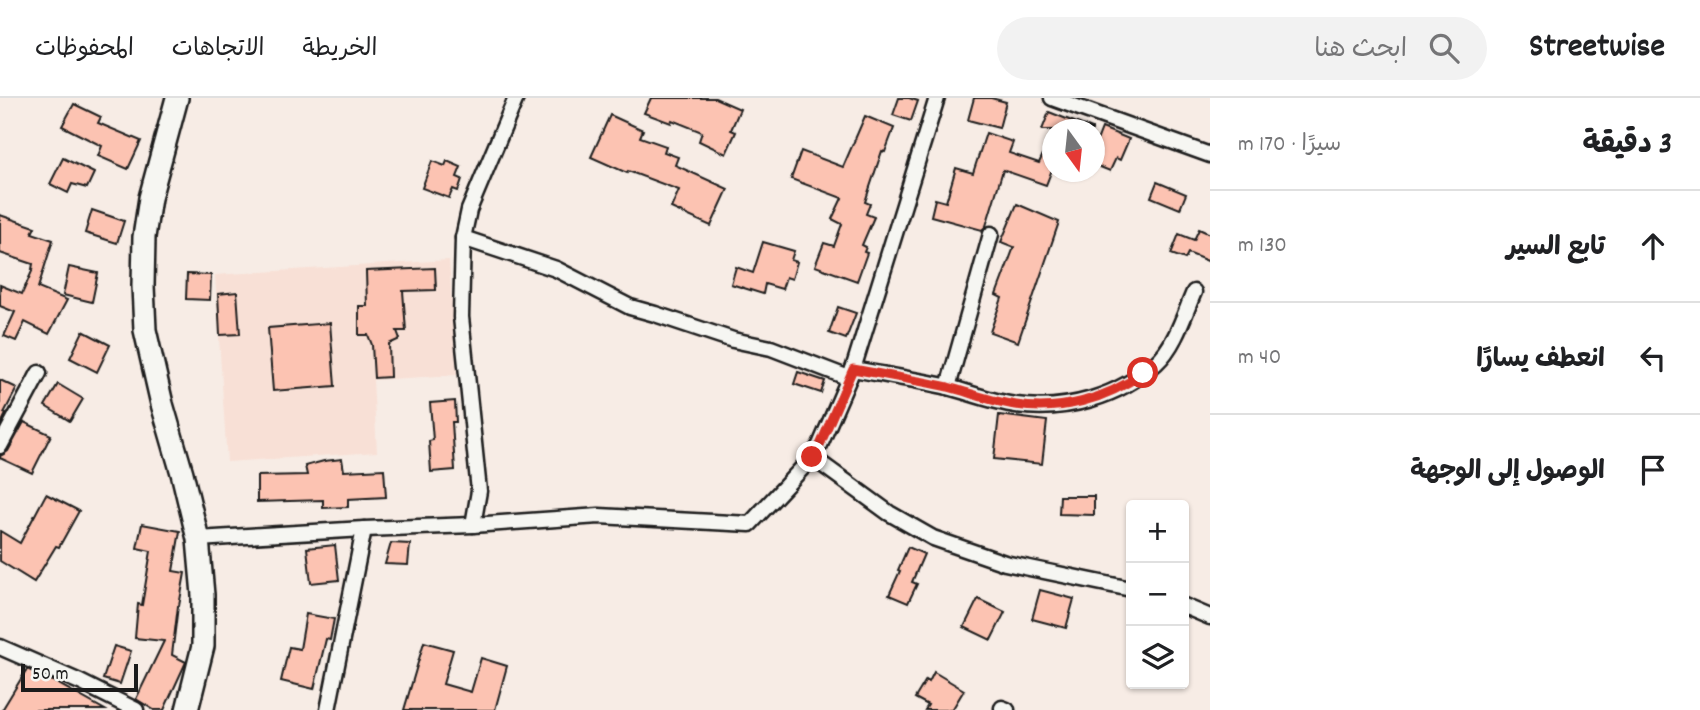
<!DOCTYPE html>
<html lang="ar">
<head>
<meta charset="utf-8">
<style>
  :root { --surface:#fff; --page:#f2f2f2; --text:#202124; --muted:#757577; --line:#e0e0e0 }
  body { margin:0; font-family:Dekko,"Playpen Sans Arabic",sans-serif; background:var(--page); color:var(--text); direction:rtl }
  .controls { position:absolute; right:21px; bottom:21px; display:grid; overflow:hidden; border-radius:7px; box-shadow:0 2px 5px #0004 }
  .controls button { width:63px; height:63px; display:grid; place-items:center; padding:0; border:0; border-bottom:2px solid var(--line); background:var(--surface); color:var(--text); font:35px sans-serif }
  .compass { position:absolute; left:1042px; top:21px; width:63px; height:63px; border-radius:50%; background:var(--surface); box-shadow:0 2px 5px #0004; rotate:165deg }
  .scale { position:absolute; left:21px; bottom:18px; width:117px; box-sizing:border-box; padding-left:7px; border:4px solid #1c1c1c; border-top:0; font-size:19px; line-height:24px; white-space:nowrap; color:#1c1c1c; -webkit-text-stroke:5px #f6f6f2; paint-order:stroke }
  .stop { position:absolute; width:21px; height:21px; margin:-16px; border:5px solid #d93025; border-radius:50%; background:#fff }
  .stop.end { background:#d93025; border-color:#fff; box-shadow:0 2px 7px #0008 }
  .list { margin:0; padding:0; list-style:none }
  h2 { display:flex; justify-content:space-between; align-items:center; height:91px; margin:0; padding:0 28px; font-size:30px }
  h2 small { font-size:23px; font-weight:400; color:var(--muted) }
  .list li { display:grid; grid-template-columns:46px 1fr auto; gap:21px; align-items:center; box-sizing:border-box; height:112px; padding:0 28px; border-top:2px solid var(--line) }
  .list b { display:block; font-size:26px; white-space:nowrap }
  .list em { font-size:23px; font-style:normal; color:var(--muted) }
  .icon { flex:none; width:38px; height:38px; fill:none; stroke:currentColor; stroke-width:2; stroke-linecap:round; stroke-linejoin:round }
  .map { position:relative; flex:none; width:1210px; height:612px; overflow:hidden; direction:ltr }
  header { display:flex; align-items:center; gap:42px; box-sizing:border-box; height:98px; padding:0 35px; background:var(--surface); border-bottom:2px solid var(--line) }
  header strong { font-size:33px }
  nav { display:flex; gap:38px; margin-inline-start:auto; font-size:24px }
  .search { width:490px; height:63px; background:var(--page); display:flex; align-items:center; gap:18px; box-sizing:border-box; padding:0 24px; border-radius:38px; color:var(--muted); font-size:26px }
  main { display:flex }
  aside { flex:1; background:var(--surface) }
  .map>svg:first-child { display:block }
</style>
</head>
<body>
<header>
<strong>Streetwise</strong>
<div class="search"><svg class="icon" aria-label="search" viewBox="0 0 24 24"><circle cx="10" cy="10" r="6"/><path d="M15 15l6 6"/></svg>ابحث هنا</div>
<nav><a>الخريطة</a><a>الاتجاهات</a><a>المحفوظات</a></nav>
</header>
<main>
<aside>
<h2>3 دقيقة<small>سيرًا · 170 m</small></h2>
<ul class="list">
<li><svg class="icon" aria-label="ahead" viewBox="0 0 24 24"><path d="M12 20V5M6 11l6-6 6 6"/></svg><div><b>تابع السير</b></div><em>130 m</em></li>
<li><svg class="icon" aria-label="left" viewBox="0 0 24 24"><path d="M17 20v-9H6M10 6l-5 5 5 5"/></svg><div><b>انعطف يسارًا</b></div><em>40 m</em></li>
<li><svg class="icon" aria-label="arrive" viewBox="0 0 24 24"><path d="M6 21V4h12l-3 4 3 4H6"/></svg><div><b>الوصول إلى الوجهة</b></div></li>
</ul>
</aside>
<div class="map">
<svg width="1210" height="612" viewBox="0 0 1210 612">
  <rect width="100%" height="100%" fill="#f7ece5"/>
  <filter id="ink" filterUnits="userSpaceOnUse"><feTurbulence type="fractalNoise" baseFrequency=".0143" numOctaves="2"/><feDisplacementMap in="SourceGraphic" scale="14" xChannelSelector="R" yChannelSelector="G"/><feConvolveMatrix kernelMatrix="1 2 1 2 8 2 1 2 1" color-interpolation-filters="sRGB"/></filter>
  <g filter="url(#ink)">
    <!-- built -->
    <polygon fill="#f8e0d6" points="449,162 457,277 373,282 377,354 227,364 215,177"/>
    <!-- building -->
    <g fill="#fcc3b2" stroke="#1c1c1c" stroke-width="2">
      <polygon points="651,0 715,0 740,11 731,32 736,34 726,56 699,43 702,34 672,22 671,25 644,15"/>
      <polygon points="899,0 909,0 918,3 911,23 893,17"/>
      <polygon points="974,0 991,0 1006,4 999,30 968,22"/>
      <polygon points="74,6 101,19 98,25 141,43 128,71 98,58 102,48 62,28"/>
      <polygon points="1049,14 1092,31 1092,32 1042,32"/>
      <polygon points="610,17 643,32 640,39 666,48 664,54 678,59 675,67 728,91 711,128 671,110 679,92 628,73 627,75 591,59"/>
      <polygon points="865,18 894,30 885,54 882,53 865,104 870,106 866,116 874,119 862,147 866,149 864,154 867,155 857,183 815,168 824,145 834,148 842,126 832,121 842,100 791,81 801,53 843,69"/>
      <polygon points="1102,30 1129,41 1120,62 1116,60 1110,73 1095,67 1095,48"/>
      <polygon points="986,35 1013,44 1009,55 1039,65 1053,35 1053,69 1046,87 1003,72 986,128 982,132 931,118 935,101 946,104 956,70 973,75"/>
      <polygon points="63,60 94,75 87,90 72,86 68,95 50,86"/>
      <polygon points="432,63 445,68 447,63 461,69 457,79 462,81 458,93 453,91 449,100 422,90"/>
      <polygon points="1157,84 1186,96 1180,111 1151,99"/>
      <polygon points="1017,106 1059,124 1018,244 990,234 1002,200 996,197 1014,149 1001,144"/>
      <polygon points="92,112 124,123 117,145 85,135"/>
      <polygon points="0,117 35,129 32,135 53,142 38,190 67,202 49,236 25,224 16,243 4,238 15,214 0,208 0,187 22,196 33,171 32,171 33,166 0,155"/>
      <polygon points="1199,131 1210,136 1210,164 1188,155 1185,161 1171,156 1179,136 1194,142"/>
      <polygon points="763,144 794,153 791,162 797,164 792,181 786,179 782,191 765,186 763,196 731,186 736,169 753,175"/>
      <polygon points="69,169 98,175 92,204 63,197"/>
      <polygon points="435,170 436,192 403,193 406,233 397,233 400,241 389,246 390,279 374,280 372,247 368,237 359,237 359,208 367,208 366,173"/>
      <polygon points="187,176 211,177 210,202 186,201"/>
      <polygon points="237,194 240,236 220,237 218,196"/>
      <polygon points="838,209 856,215 846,241 829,235"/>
      <polygon points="330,225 335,288 273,293 268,230"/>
      <polygon points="83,233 110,247 97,274 70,260"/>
      <polygon points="798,274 825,283 821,295 794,286"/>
      <polygon points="0,282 17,290 4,315 6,316 0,328"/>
      <polygon points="58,286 83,301 70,323 45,308"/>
      <polygon points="455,303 456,324 452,324 455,372 431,374 429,343 433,342 430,305"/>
      <polygon points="999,317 1047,323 1042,366 994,361"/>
      <polygon points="24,324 51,337 32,375 0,360 0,358 4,356 8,353"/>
      <polygon points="342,361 344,373 384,371 386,399 348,401 348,409 323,410 323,402 257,404 257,378 307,377 305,368 324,363"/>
      <polygon points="46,396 79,413 59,449 56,448 34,484 0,463 0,433 20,445"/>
      <polygon points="1060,398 1094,398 1094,417 1059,416"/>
      <polygon points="142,426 180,433 173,473 185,475 179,508 178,508 172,557 186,564 164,612 154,612 136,601 164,543 135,540 138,506 142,507 151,453 137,450"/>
      <polygon points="391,445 410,446 408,467 385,466"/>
      <polygon points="335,447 339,482 311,485 307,450"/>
      <polygon points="908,449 924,456 912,484 917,486 908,505 889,497 900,473 898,472"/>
      <polygon points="1040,492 1074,501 1066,530 1032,521"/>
      <polygon points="978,501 1005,514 991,542 964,529"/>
      <polygon points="306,516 334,521 330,542 326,541 314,591 281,583 289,549 300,551"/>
      <polygon points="424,544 453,552 443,586 471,594 481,560 507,568 495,612 404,612"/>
      <polygon points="114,548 131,553 120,586 103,581"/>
      <polygon points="27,571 53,583 105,612 2,612"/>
      <polygon points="934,574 964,592 952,612 925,612 928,607 915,600 926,582 929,584"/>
    </g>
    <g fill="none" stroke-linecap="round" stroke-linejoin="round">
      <defs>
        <g id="street">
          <polyline points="1052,0 1210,57"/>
          <polyline points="463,140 556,171 630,209 655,216 733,242 771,250 849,280"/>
          <path d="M853,271C885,277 917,282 948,289C971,295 993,304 1016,307C1065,314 1119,299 1156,265C1175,248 1184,217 1194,194"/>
          <polyline points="948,289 991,136"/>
          <polyline points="0,348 39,275"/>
          <polyline points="812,359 889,415 933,440 1005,465 1131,491"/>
          <polyline points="473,427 479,393 461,219 463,140 469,112 516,0"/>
          <polyline points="198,441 364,431 473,427 599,418 750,426 807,365 820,347 853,271 937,0"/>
          <polyline points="1184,508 1210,519"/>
          <polyline points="0,549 80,584 136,612"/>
          <polyline points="1002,610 1007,612"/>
          <polyline points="328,612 364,431"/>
        </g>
        <polyline id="secondary" points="177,0 150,100 144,139 143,188 145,232 162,306 182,375 198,441 203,497 203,548 187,612"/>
      </defs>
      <!-- street casing -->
      <use href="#street" stroke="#1c1c1c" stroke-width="19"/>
      <!-- secondary casing -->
      <use href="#secondary" stroke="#1c1c1c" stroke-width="26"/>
      <!-- street -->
      <use href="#street" stroke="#f6f6f2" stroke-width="14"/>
      <!-- secondary -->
      <use href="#secondary" stroke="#f6f6f2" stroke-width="21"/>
    </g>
  </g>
  <g fill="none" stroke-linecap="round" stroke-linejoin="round" filter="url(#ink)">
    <!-- route -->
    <path stroke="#d93025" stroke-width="9" d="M812,359L820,347L853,271C885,277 917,282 948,289C971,295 993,304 1016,307C1061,314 1106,301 1143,275"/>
  </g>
</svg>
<div class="controls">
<button>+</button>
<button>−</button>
<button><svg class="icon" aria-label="layers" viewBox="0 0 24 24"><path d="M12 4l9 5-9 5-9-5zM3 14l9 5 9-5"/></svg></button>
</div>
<svg class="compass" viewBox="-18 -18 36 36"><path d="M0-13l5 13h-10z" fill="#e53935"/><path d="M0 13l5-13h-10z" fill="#757577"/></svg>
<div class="scale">50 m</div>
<div class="stop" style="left:1143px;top:275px"></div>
<div class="stop end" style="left:812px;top:359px"></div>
</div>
</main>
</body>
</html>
